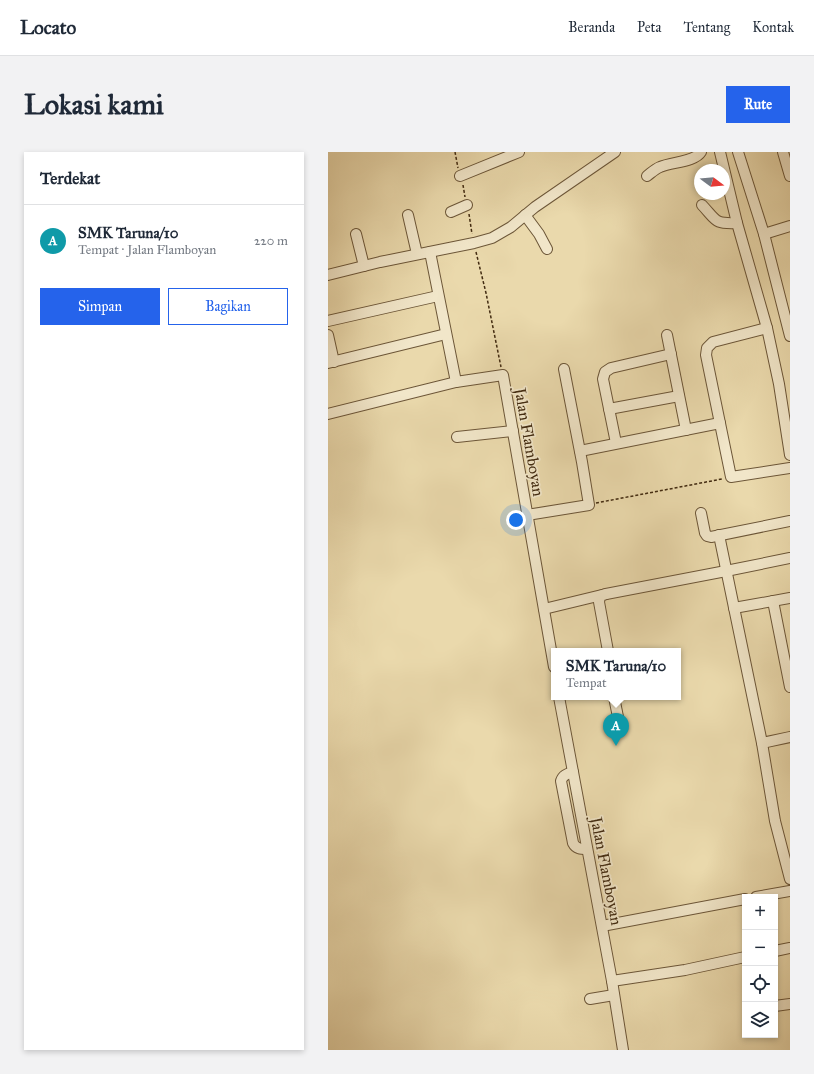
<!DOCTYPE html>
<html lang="id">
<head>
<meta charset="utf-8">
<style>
  :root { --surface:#fff; --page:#f2f2f3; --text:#1f2937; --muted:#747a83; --line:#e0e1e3; --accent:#2563eb }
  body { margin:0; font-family:"IM FELL Great Primer",serif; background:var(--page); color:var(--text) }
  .controls { position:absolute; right:12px; bottom:12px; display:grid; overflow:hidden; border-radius:0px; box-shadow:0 2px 6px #0003 }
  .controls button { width:36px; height:36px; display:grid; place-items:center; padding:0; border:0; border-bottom:1px solid var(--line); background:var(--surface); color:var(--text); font:20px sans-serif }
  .compass { position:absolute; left:366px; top:12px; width:36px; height:36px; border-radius:50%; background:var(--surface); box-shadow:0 2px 6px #0003; rotate:106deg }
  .you { position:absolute; left:188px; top:368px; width:14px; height:14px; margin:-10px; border:3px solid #fff; border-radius:50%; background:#1a73e8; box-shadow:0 0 0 6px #1a73e833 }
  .badge { display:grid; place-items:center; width:26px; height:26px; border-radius:50%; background:var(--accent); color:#fff; font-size:13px; font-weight:700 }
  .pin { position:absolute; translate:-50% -33px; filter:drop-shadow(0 1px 2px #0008) }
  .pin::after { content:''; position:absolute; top:21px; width:14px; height:12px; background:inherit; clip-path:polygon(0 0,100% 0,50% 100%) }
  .popup { position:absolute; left:223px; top:496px; width:130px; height:52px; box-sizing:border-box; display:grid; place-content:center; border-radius:0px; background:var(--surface); filter:drop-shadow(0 1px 3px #0005); font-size:13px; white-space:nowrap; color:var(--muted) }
  .popup b { font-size:15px; color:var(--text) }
  .popup::after { content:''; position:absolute; left:50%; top:100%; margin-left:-8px; border:8px solid transparent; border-top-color:var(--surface) }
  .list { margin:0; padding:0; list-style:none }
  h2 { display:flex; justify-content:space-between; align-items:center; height:52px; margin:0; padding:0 16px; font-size:17px }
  h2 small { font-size:13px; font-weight:400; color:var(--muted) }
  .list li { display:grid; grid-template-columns:26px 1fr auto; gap:12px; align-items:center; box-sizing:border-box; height:72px; padding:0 16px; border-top:1px solid var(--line) }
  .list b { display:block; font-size:15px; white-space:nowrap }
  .list p { margin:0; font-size:13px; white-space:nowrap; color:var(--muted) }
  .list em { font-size:13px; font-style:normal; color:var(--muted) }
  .actions { display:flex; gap:8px; padding:12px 16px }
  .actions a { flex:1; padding:9px 0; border:1px solid var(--accent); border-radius:0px; text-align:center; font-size:14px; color:var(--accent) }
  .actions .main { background:var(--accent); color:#fff }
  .icon { flex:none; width:22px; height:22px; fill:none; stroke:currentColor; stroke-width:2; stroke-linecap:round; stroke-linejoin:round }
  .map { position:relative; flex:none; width:462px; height:898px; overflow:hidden; border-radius:0px }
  header { display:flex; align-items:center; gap:24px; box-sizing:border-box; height:56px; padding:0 20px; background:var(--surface); border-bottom:1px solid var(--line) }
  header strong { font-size:19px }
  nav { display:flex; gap:22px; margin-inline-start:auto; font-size:14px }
  .intro { display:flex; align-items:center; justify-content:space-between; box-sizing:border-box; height:96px; padding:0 24px }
  h1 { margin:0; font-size:28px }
  .button { padding:10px 18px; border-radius:0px; background:var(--accent); color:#fff; font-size:14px; font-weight:700 }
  main { display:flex; gap:24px; padding:0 24px }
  aside { flex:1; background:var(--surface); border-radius:0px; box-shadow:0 2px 6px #0003 }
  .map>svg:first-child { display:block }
</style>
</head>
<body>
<header>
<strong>Locato</strong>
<nav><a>Beranda</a><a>Peta</a><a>Tentang</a><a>Kontak</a></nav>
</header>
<div class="intro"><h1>Lokasi kami</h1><a class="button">Rute</a></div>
<main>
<aside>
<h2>Terdekat<small></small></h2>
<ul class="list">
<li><span class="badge" style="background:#0f9aa8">A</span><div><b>SMK Taruna/10</b><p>Tempat · Jalan Flamboyan</p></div><em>220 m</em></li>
</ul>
<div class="actions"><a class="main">Simpan</a><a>Bagikan</a></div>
</aside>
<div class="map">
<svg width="462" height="898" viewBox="0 0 462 898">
  <rect width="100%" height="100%" fill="#ead9ac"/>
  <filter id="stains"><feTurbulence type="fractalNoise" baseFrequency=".005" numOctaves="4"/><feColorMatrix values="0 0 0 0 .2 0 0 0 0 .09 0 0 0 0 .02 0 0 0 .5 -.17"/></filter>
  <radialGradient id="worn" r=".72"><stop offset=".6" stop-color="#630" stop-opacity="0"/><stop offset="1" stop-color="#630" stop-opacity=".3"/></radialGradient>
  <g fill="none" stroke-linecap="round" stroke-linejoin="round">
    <defs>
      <g id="minor">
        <polyline points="392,0 409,71 439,176 451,232 462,303"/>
        <polyline points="410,0 436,82 462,184"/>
        <polyline points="455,0 462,24"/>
        <polyline points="132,24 191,0"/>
        <path d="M319,24C323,21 327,17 332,15C343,10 367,10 373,0"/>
        <path d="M374,53C389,69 386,72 409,71"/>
        <polyline points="123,60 139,53"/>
        <polyline points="80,63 89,102"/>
        <polyline points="197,63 211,82 219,97"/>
        <polyline points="28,82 36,114"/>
        <polyline points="436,82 462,74"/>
        <polyline points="102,100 128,230 175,223 226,515"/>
        <polyline points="0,123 52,110 146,91 164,86 183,75 207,55 287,0"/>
        <polyline points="0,169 110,144"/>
        <polyline points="439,176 385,190 379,196 378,203 403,325 462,316"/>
        <polyline points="0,183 6,210"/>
        <polyline points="339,183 358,278"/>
        <polyline points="0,211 118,182"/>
        <polyline points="281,257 351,244"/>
        <polyline points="0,262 128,230"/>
        <polyline points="129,285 185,279"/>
        <polyline points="288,291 275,227 277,220 283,216 343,202"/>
        <polyline points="252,299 392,271"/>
        <polyline points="373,361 377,381 379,384 383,385 462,369"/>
        <polyline points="199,363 261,353 254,310 236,217"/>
        <polyline points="391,383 434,591 447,669 462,727"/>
        <polyline points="278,442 272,444 271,450 280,499"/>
        <polyline points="445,449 462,535"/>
        <polyline points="406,456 462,446"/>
        <polyline points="216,457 278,442 398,419 462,406"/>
        <polyline points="231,545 284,829 295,898"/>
        <polyline points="286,545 292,575"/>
        <polyline points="434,591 462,585"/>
        <path d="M245,620C239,622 235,623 233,629L245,691C248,697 253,697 259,697"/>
        <polyline points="428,745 462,739"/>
        <polyline points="274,774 417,747"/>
        <polyline points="447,799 462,796"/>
        <polyline points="284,829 357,818 417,805"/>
        <polyline points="262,847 286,843"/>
        <polyline points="447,854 462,852"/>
      </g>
    </defs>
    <!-- minor casing -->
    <use href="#minor" stroke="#6c5638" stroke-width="12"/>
    <!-- path -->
    <g stroke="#422b11" stroke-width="1.5" stroke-dasharray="3 2" stroke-linecap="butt">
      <polyline points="127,0 130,16"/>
      <polyline points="135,33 137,45"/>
      <polyline points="141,62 144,82"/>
      <polyline points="148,100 158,141 173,215"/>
      <polyline points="268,351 394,327"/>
    </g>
    <!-- minor -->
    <use href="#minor" stroke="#f1e6c9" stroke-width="10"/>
  </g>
  <g text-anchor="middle" stroke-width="3.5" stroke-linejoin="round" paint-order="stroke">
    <!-- street labels -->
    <g font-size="16" fill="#422b11" stroke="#f1e6c9">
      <text transform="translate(202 290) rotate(80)" y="6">Jalan Flamboyan</text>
      <text transform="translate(279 719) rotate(79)" y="6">Jalan Flamboyan</text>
    </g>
  </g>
  <rect width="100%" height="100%" filter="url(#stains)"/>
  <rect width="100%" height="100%" fill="url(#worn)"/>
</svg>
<div class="controls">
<button>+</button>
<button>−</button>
<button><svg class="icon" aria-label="locate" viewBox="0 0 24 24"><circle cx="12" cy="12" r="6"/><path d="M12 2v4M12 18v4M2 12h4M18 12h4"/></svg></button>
<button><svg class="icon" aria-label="layers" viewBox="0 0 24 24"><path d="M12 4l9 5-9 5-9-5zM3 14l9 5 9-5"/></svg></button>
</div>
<svg class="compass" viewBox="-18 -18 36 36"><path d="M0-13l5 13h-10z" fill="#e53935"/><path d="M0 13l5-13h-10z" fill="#747a83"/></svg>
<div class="you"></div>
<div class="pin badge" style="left:288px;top:594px;background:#0f9aa8">A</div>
<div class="popup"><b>SMK Taruna/10</b>Tempat</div>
</div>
</main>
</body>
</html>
